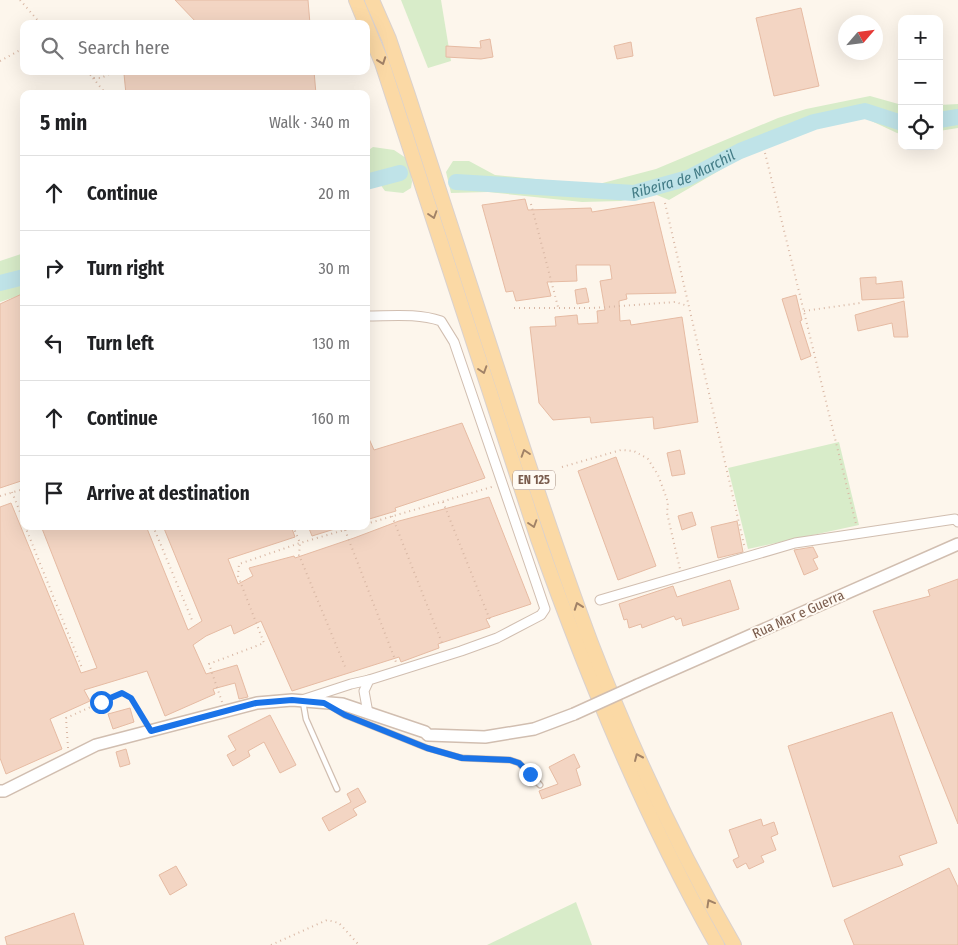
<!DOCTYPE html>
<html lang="en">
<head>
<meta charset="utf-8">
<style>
  :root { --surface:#fff; --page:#f6f6f6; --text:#202124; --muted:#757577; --line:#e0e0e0 }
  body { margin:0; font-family:"Fira Sans Condensed",sans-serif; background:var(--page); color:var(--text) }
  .controls { position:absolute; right:15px; top:15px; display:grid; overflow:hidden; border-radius:10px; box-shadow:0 5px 20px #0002 }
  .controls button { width:45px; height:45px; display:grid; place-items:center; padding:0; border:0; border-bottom:1px solid var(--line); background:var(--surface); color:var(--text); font:25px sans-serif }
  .compass { position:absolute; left:838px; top:15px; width:45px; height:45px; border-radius:50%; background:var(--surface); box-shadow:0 5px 20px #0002; rotate:62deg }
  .stop { position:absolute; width:15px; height:15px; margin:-11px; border:4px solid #1a73e8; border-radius:50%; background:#fff }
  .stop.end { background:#1a73e8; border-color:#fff; box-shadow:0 1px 5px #0008 }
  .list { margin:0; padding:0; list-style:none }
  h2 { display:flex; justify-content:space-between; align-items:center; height:65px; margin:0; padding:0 20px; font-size:21px }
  h2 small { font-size:16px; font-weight:400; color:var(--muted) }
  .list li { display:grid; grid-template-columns:32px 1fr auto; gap:15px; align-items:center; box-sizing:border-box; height:75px; padding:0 20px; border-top:1px solid var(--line) }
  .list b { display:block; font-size:19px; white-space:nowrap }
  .list em { font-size:16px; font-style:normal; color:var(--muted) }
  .icon { flex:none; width:28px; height:28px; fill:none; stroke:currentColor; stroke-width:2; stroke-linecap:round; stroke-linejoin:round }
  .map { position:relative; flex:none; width:958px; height:945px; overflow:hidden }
  .search { position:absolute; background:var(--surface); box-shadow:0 5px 20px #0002; left:20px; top:20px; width:350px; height:55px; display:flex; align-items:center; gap:12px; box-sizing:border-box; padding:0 18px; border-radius:10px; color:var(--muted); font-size:19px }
  .panel { position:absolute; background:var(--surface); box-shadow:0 5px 20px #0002; left:20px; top:90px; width:350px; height:440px; border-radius:10px }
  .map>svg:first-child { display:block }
</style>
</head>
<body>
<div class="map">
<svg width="958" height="945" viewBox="0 0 958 945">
  <rect width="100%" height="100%" fill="#fdf6ec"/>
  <!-- green -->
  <g fill="#d8ecc9">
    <polygon points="401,0 441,0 451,61 428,68"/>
    <polygon points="870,96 902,105 902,134 897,133 865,118 810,128 734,162 669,200 652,193 621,201 582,202 488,192 451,193 446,172 453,161 469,161 495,175 595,185 656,169 778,118 806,109"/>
    <polygon points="958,104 958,128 939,131 939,105"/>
    <polygon points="373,147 394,150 409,160 412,182 411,188 403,193 385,191 380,184 366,187 366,152"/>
    <polygon points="24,253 24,294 0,302 0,261"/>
    <polygon points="839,442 859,525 748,549 728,468"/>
    <polygon points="576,902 592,945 487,945"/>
  </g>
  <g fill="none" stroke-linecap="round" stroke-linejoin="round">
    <!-- river -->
    <g stroke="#bfe3e8" stroke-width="16">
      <polyline points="939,120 958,117"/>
      <polyline points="366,182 400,173"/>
      <path id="s1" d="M456,182L634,193L688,178L740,151L814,122L865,111L902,123"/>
      <polyline points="0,283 24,277"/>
    </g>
  </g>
  <!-- building -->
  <g fill="#f3d5c3" stroke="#e6bba3">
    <polygon points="175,0 308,0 310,24 198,24"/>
    <polygon points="801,8 819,86 774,96 756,18"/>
    <polygon points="490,39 493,57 481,59 446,57 446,46 481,48 480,41"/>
    <polygon points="631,42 633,56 617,59 614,46"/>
    <polygon points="133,71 314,71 316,94 126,94 124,74"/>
    <polygon points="525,199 528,210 591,208 592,212 654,202 676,293 626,294 627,299 619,301 620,321 630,320 631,325 682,317 698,422 654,429 653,417 591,423 590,417 553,420 539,403 530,327 556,326 555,317 577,315 578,324 598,323 597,311 605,310 600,281 612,279 610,265 576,265 577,281 547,282 551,296 516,301 513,291 506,292 482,205"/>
    <polygon points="876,277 876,284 902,281 904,298 862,300 860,278"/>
    <polygon points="586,288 589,302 577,304 575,290"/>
    <polygon points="24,293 24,480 0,488 0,304"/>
    <polygon points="796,295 802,320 800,321 811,356 801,360 782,299"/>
    <polygon points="904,301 908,337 894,337 892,323 858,331 855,315"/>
    <polygon points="462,423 485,478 395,508 396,511 366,520 366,432 374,450"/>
    <polygon points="680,450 685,474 672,476 667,453"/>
    <polygon points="616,457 656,566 618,580 578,471"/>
    <polygon points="489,497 531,604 486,619 490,627 438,644 439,648 401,662 399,657 292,691 261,621 234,634 231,625 206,636 193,645 206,674 237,665 248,697 239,699 235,683 213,689 215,694 165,716 147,671 84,690 90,701 50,719 62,749 6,774 0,758 0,507 11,503 81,673 97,668 41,526 146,526 188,630 202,621 163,526 291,526 295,537 228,559 238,584 253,576 249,568 294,556 295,558 354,538 399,521"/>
    <polygon points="692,512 696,525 682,530 678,516"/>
    <polygon points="737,521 743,552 718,558 711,527"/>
    <polygon points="308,526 338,526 338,528 312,536"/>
    <polygon points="813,547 818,557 813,559 818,569 804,575 794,550"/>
    <polygon points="958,579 958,824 873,611 930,596 928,590"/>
    <polygon points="730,580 739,609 683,626 681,618 676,620 674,616 642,628 641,624 629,628 627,619 624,620 619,604 673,586 677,597"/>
    <polygon points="130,708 134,722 113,729 108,714"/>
    <polygon points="892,712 937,843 899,856 903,865 833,887 788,746"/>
    <polygon points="270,715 296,765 280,773 264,742 248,751 250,756 233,766 227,755 236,750 228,736"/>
    <polygon points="126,749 130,764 120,767 116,752"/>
    <polygon points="574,754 580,767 576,769 581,785 542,799 539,791 558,784 549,767"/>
    <polygon points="358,788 366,802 353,809 357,815 329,831 322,818 351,802 347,794"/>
    <polygon points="761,819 763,826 774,822 778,834 771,837 776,850 761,856 764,862 749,869 746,863 737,868 733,860 739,857 729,830"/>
    <polygon points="176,866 187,885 170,895 159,875"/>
    <polygon points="949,868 958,887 958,945 854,945 844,920"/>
    <polygon points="74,913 84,945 7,945 5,937"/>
  </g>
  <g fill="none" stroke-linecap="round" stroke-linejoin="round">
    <defs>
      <g id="service">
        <polyline points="303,702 306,719 337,789"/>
        <polyline points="332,707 345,715 427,748 462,758 510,760 519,763 540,785"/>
      </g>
      <g id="minor">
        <path d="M366,316C392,316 417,313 441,321L454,342L545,609L541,615L497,638L461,651L369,680L364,691L368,713"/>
        <polyline points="600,600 795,543 955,519 958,522"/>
        <polyline points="302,700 351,684 369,680"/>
      </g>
      <g id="tertiary">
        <polyline points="638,685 958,544"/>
        <polyline points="0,791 4,791 96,745 257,703 292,700 342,704 425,732 428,735 485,737 534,729 574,714"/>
      </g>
      <g id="primary">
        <path d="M356,0L382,63L538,539C588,679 644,816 717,945"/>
        <path d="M372,0L389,39L408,95C440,194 473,293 505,392C532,476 560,560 591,643C631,747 678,849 734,945"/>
      </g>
    </defs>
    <!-- service casing -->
    <use href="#service" stroke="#d1beb0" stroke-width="7"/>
    <!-- minor casing -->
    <use href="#minor" stroke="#d1beb0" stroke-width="11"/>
    <!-- tertiary casing -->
    <use href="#tertiary" stroke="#d1beb0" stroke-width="14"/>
    <!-- primary casing -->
    <use href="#primary" stroke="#dad1cd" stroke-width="16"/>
    <!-- path -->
    <g stroke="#d9b8a5" stroke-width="2" stroke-dasharray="1 4" stroke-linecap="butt">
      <polyline points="20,0 41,24"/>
      <polyline points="0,61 24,48"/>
      <polyline points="87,71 93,78 101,78 115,71"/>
      <polyline points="93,78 106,94"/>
      <polyline points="765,153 856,524"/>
      <polyline points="665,203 745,549"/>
      <polyline points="531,204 558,307"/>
      <polyline points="514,308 593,308 675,302 688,306"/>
      <polyline points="804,311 860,303"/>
      <polyline points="562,467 621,450 634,451 648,459 658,475 668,502 667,513 680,569"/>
      <polyline points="12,492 24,522"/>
      <polyline points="0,496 24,489"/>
      <polyline points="443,502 490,620"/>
      <polyline points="392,516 442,643"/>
      <polyline points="366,524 495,486"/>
      <polyline points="25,526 82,668"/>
      <polyline points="153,526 192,620"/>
      <polyline points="293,526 300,543 299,555 346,669"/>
      <polyline points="345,530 396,662"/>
      <polyline points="222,702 209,664 264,643 238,576 239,564 300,543 358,526"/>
      <polyline points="68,748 66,718 122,693 131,698 146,722"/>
      <polyline points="271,945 327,920 339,923 359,945"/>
    </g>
    <!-- service -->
    <use href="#service" stroke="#fff" stroke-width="4.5"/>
    <!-- minor -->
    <use href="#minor" stroke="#fff" stroke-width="9"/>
    <!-- tertiary -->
    <use href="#tertiary" stroke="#fff" stroke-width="11"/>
    <!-- primary -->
    <use href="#primary" stroke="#fbd9a5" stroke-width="14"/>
    <defs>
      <polyline id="tertiary-bridge" points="574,714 638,685"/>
    </defs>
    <!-- tertiary-bridge casing -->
    <use href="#tertiary-bridge" stroke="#d1beb0" stroke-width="14" stroke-linecap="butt"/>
    <!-- tertiary-bridge -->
    <use href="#tertiary-bridge" stroke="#fff" stroke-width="11"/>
  </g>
  <!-- one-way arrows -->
  <defs><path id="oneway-chevron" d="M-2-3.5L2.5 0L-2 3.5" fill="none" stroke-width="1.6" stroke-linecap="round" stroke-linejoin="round" transform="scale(1.25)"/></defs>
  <g stroke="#a18267">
    <use href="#oneway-chevron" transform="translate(382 61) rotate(70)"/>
    <use href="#oneway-chevron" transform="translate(433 215) rotate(72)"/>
    <use href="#oneway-chevron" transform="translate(483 370) rotate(72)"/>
    <use href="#oneway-chevron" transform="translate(525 453) rotate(-108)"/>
    <use href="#oneway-chevron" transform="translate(533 524) rotate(72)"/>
    <use href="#oneway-chevron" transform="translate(578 606) rotate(-110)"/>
    <use href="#oneway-chevron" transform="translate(638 757) rotate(-114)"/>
    <use href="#oneway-chevron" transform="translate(710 903) rotate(-119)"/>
  </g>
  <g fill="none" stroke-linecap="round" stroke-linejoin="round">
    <!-- route -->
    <polyline stroke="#1a73e8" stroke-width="6" points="101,702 122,693 131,698 151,731 256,703 292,700 324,703 345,715 427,748 462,758 510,760 519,763 530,774"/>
  </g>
  <g text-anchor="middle" stroke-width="4" stroke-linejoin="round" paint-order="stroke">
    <!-- shield labels -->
    <rect fill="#fffaf3" stroke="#a28b7f" stroke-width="1" x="513" y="470.5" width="42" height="19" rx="4"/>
    <g font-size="12" font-weight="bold" fill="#7a5c4d">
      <text x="534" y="484">EN 125</text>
    </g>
    <!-- street labels -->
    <g font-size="14" fill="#7a5c4d" stroke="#fffaf3">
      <text transform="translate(798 614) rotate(-24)" y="5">Rua Mar e Guerra</text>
    </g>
    <!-- water labels -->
    <g font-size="15" font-style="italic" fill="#437c86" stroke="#fffaf3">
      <text dy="5" stroke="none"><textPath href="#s1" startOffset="231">Ribeira de Marchil</textPath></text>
    </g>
  </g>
</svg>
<div class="controls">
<button>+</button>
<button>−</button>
<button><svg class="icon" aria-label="locate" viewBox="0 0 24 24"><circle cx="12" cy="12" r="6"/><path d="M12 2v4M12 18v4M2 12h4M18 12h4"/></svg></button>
</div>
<svg class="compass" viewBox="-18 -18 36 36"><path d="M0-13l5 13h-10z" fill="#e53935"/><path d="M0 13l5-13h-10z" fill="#757577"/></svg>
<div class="stop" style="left:101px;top:702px"></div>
<div class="stop end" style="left:530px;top:774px"></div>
<div class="search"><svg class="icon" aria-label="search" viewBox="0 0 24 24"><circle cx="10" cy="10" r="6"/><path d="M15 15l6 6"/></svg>Search here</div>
<section class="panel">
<h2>5 min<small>Walk · 340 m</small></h2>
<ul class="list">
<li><svg class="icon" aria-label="ahead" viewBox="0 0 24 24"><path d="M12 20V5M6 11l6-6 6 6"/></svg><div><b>Continue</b></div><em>20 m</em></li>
<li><svg class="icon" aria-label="right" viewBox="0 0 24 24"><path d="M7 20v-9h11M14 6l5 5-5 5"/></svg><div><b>Turn right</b></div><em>30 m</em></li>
<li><svg class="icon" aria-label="left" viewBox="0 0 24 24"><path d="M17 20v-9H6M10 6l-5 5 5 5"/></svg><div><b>Turn left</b></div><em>130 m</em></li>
<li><svg class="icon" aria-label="ahead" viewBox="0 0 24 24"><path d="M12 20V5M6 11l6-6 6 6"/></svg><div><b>Continue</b></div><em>160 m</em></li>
<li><svg class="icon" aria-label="arrive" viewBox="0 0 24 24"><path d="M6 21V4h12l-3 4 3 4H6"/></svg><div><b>Arrive at destination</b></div></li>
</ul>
</section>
</div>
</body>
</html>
